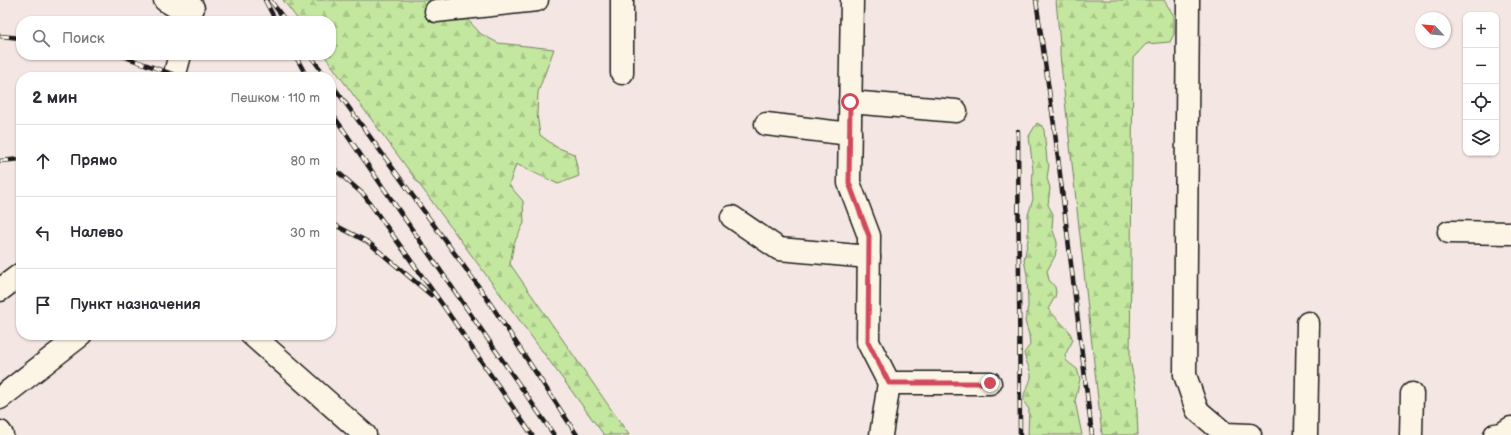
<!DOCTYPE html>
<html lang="ru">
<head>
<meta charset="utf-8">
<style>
  :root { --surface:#fff; --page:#f2f2f3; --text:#2b2b33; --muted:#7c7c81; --line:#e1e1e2 }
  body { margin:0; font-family:"Balsamiq Sans",sans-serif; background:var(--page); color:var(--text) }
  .controls { position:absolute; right:12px; top:12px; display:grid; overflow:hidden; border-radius:8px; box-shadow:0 1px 3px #0004 }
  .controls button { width:36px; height:36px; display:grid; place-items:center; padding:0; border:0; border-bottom:1px solid var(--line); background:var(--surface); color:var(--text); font:20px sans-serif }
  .compass { position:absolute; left:1415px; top:12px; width:36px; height:36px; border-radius:50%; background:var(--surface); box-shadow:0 1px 3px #0004; rotate:296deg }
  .stop { position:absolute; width:12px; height:12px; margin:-9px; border:3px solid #d1495b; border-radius:50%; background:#fff }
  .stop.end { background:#d1495b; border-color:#fff; box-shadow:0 1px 4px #0008 }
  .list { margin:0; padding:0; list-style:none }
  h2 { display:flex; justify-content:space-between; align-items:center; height:52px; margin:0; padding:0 16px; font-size:17px }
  h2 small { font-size:13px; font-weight:400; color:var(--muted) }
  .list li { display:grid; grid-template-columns:26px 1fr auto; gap:12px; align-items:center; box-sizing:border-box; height:72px; padding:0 16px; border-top:1px solid var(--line) }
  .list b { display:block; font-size:15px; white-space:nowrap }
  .list em { font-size:13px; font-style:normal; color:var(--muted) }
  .icon { flex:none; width:22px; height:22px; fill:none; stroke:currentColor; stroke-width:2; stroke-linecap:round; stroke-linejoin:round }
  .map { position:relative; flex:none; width:1511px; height:435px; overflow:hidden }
  .search { position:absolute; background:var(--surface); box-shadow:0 1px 3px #0004; left:16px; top:16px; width:320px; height:44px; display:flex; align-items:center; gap:10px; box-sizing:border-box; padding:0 14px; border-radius:16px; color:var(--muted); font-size:15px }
  .panel { position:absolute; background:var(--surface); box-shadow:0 1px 3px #0004; left:16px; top:72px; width:320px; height:268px; border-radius:16px }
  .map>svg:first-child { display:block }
</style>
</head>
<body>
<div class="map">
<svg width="1511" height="435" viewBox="0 0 1511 435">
  <defs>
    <pattern id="forest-firs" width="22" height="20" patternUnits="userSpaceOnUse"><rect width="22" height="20" fill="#c4e7a0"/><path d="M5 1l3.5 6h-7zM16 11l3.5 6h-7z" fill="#a8c689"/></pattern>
  </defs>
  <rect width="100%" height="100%" fill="#f4e6e2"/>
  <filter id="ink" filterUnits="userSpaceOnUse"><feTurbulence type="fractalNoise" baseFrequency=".025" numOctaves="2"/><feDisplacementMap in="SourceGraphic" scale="8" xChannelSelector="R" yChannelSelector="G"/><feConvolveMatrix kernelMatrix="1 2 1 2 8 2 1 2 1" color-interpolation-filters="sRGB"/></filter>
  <g filter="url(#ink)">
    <!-- forest -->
    <g fill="url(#forest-firs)" stroke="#70825e">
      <polygon points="283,0 462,0 467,19 481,34 498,43 554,49 538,92 537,114 540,135 556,147 574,154 579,176 558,184 516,164 509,185 523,201 524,223 514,243 510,264 629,435 604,435 324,55 331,55 331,21 299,21"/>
      <polygon points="1056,0 1164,0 1174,16 1174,34 1170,42 1146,44 1133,58 1130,360 1136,390 1138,435 1102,435 1060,55 1060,45"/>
      <path d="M1037,123L1042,126L1044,130L1047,161L1049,165L1047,178L1050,188L1048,205L1053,214L1052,228L1057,242V246L1055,256L1047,271L1049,280L1055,287L1056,292L1055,297L1048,309L1069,331L1073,340L1065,355L1066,360L1069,363L1077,369L1080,379L1075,401L1082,435H1028L1029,409C1017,396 1029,390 1031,377C1032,372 1025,360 1024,353L1030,345L1029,335L1025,321L1028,306L1027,275L1024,260L1028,240V215L1033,199L1032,190L1033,170L1029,136Z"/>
    </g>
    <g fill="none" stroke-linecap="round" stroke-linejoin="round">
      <defs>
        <g id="minor">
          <polyline points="165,0 175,6 193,8"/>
          <polyline points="622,0 622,73"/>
          <polyline points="852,0 849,183 869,236 868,342 889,383 881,435"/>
          <polyline points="1188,0 1185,375 1197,410 1225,434 1250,435"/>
          <polyline points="436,11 537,0"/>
          <polyline points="174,77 180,55"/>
          <polyline points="850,102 956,111"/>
          <polyline points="766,124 850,134"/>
          <polyline points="732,217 779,249 869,257"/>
          <polyline points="1449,232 1511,233"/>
          <polyline points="0,290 21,274"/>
          <polyline points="252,335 365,435"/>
          <polyline points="889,383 990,383"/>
          <polyline points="0,398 81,335"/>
          <polyline points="0,432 2,435"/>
          <polyline points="1306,435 1308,323"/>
          <polyline points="1411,435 1412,394"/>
          <polyline points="1495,435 1502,434 1511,428"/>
        </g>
      </defs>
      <!-- minor casing -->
      <use href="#minor" stroke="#1c1c1c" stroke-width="25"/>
      <!-- minor -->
      <use href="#minor" stroke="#fcf5e5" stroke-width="22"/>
      <defs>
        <g id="rail">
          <polyline points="265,0 276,21"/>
          <polyline points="270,0 286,21"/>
          <polyline points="1036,0 1054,125 1092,435"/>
          <polyline points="0,36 21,38"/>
          <polyline points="119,55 181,77"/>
          <polyline points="295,55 307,77"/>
          <polyline points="310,55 326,77"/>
          <polyline points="331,83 484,294 577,435"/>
          <polyline points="331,112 554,435"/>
          <polyline points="1018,131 1020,435"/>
          <polyline points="0,161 21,159"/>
          <polyline points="331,166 364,195 442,304 532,435"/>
          <polyline points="331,223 368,242 431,295"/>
        </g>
      </defs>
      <!-- rail casing -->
      <use href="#rail" stroke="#1c1c1c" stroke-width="4.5"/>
      <!-- rail -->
      <use href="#rail" stroke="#fcf5e5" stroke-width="3" stroke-dasharray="9" stroke-linecap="butt"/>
    </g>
  </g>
  <g fill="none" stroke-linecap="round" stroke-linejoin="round" filter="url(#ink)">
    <!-- route -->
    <polyline stroke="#d1495b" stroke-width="5" points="850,102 849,183 869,236 868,342 889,383 990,383"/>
  </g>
</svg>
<div class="controls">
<button>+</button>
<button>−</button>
<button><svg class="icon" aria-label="locate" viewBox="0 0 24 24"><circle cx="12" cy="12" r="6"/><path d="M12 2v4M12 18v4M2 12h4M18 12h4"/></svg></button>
<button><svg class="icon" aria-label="layers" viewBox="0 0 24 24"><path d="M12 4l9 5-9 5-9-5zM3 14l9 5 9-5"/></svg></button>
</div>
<svg class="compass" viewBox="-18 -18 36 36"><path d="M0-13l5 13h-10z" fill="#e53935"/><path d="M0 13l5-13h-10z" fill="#7c7c81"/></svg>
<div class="stop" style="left:850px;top:102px"></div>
<div class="stop end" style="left:990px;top:383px"></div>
<div class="search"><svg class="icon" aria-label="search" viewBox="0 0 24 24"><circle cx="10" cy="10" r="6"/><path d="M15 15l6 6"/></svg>Поиск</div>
<section class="panel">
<h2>2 мин<small>Пешком · 110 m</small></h2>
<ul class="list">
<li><svg class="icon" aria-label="ahead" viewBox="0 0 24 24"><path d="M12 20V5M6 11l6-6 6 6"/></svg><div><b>Прямо</b></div><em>80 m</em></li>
<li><svg class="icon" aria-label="left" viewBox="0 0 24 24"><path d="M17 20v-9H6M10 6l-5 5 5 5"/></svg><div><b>Налево</b></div><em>30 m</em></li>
<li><svg class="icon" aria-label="arrive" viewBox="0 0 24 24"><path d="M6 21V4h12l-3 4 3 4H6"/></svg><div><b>Пункт назначения</b></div></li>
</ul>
</section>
</div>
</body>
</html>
